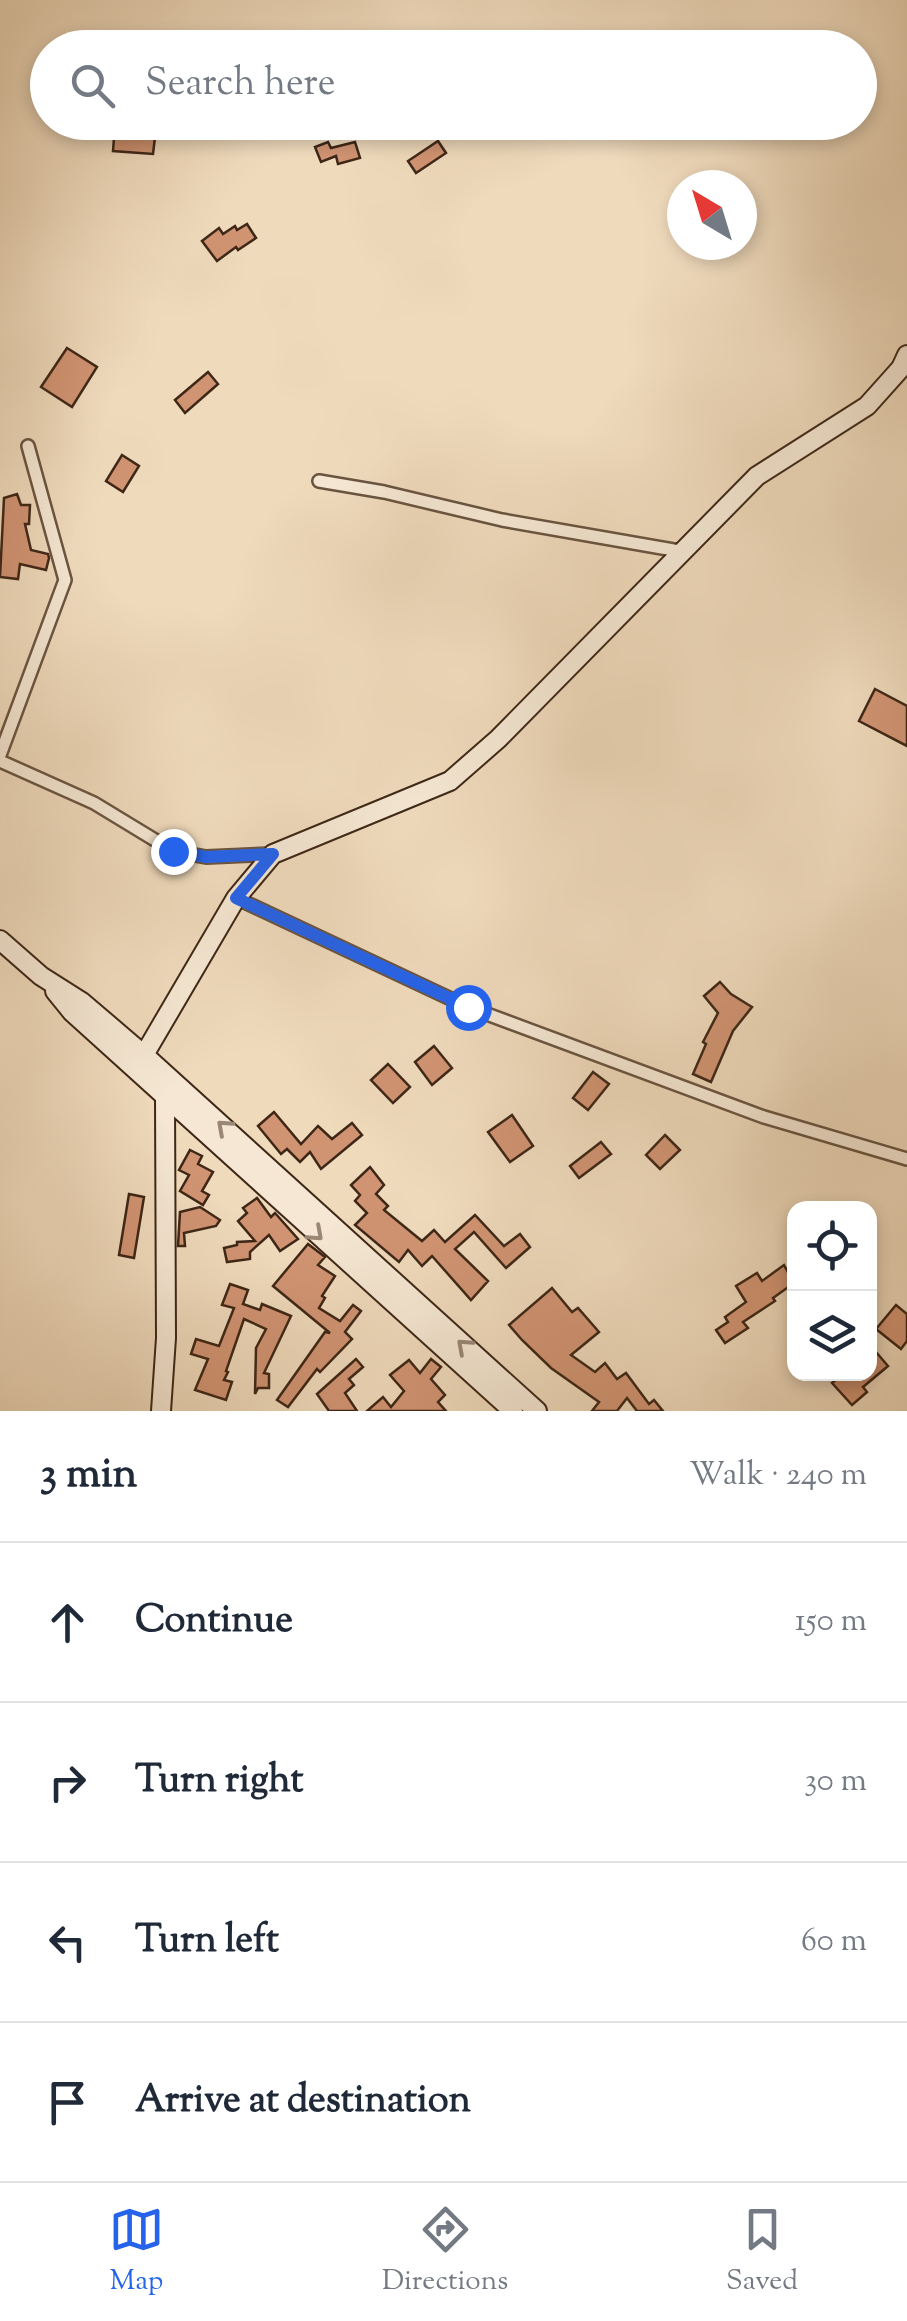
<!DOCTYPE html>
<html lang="en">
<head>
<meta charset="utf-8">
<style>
  :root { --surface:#fff; --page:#f6f6f7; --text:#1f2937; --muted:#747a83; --line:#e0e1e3; --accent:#2563eb }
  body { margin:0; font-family:"Sorts Mill Goudy",serif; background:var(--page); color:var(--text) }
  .controls { position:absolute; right:30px; bottom:30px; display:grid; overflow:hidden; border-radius:20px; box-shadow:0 5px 15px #0003 }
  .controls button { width:90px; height:90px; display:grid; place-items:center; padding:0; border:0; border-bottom:2px solid var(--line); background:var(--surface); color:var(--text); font:50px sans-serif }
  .compass { position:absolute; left:667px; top:170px; width:90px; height:90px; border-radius:50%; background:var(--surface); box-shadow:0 5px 15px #0003; rotate:322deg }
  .stop { position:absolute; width:30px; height:30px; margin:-22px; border:8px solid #2563eb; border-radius:50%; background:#fff }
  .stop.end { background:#2563eb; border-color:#fff; box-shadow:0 2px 10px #0008 }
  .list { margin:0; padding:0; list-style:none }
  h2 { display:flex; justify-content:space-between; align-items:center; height:130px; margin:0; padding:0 40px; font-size:42px }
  h2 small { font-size:32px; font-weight:400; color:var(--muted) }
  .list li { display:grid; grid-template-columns:65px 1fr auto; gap:30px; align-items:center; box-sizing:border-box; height:160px; padding:0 40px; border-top:2px solid var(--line) }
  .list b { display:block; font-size:38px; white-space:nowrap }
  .list em { font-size:32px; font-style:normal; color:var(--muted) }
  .icon { flex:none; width:55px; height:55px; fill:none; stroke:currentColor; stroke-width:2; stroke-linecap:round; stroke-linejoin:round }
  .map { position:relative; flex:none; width:907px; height:1411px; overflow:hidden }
  .search { position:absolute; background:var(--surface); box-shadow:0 5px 15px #0003; left:30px; right:30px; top:30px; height:110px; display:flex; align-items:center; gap:25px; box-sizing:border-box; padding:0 35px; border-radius:55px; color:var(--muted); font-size:38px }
  .sheet { height:770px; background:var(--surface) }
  nav { display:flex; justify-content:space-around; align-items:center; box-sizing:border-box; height:140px; border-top:2px solid var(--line); background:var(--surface); font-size:28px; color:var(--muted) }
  nav a { display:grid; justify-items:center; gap:5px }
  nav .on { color:var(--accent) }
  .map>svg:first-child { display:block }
</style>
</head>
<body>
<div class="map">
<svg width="907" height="1411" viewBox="0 0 907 1411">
  <rect width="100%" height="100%" fill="#efdabc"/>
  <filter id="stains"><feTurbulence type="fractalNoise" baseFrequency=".002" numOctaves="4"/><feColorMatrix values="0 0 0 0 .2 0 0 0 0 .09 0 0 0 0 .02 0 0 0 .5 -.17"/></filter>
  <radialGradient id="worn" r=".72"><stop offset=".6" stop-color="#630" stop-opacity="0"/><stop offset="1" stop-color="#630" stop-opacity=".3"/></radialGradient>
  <!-- building -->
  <g fill="#d19473" stroke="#3e2717" stroke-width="2.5">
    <polygon points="115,125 156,129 153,154 113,151"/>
    <polygon points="438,141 446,153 416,173 408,161"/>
    <polygon points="328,142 331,148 355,142 360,158 338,164 336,156 321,162 315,147"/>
    <polygon points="247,224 256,238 238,250 236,247 217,261 202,241 219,228 223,234 235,226 237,230"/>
    <polygon points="67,348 97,367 72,407 41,387"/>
    <polygon points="208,372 218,384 185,413 175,400"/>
    <polygon points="122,455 139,466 123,492 106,481"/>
    <polygon points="17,494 21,505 30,505 29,524 25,524 31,550 48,554 49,558 46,570 20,564 18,579 0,577 4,498"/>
    <polygon points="875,689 907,706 907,746 859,721"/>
    <polygon points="720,982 731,994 752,1007 733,1031 711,1082 693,1074 706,1044 703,1042 718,1013 704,996"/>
    <polygon points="434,1046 452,1068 432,1085 415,1062"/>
    <polygon points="388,1064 410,1087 393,1103 371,1080"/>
    <polygon points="593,1072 609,1084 588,1110 573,1098"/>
    <polygon points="274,1112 301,1144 318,1126 332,1139 352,1123 362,1135 321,1169 310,1152 300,1162 287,1149 281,1154 258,1126"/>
    <polygon points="512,1115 533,1146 510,1162 488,1132"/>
    <polygon points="665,1135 680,1150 660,1169 646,1155"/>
    <polygon points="601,1142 611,1154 579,1178 570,1166"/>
    <polygon points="190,1150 202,1156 198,1164 213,1172 202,1191 209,1195 203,1205 180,1191 189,1175 179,1170"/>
    <polygon points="370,1167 384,1185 376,1194 388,1206 384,1210 422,1241 434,1230 445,1242 475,1215 504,1246 520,1234 530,1247 506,1268 474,1232 455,1249 488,1281 471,1300 432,1256 422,1266 408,1250 399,1262 355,1225 367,1213 355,1201 360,1195 351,1185"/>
    <polygon points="129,1194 144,1197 134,1258 119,1255"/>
    <polygon points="257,1198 271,1217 275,1213 298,1239 280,1251 269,1235 250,1252 250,1259 227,1262 224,1248 237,1245 237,1242 255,1241 238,1221 247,1213 243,1208"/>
    <polygon points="200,1207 220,1220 216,1226 184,1233 185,1246 178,1246 180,1212"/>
    <polygon points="308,1244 325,1257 318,1265 335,1276 322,1296 325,1298 319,1308 340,1321 353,1305 361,1311 345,1332 352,1339 320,1372 317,1369 288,1407 277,1400 325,1332 330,1333 273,1286"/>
    <polygon points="784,1265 794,1283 773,1298 775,1301 743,1322 748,1328 725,1343 716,1330 728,1322 725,1317 746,1302 736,1286 757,1273 762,1281"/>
    <polygon points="230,1284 248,1290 243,1304 260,1310 262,1304 291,1316 264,1373 269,1374 269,1388 258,1388 255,1394 256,1348 266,1329 244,1319 226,1371 228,1372 224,1380 232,1382 226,1400 195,1390 208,1359 191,1354 196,1339 219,1346 234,1308 222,1305"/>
    <polygon points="552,1288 572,1312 578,1308 599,1332 571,1355 595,1372 605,1363 617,1379 626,1373 649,1404 654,1400 663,1411 637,1411 627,1398 617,1411 592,1411 599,1402 551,1368 522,1340 509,1325"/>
    <polygon points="896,1305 907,1314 907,1341 901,1349 876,1329"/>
    <polygon points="870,1345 888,1366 863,1387 867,1392 852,1405 832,1383 843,1374 870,1374"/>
    <polygon points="356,1359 363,1367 349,1379 354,1385 345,1393 357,1411 329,1411 317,1394"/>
    <polygon points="431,1359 441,1367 431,1379 445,1395 438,1402 446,1411 367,1411 383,1397 391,1407 404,1391 390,1375 409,1360 420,1373"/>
  </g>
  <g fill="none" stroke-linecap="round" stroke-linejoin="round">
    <defs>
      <g id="street">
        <polyline points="319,481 384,492 502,520 685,552"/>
        <polyline points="0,755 65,580 28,446"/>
        <polyline points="0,761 94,803 173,851 206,857 273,854"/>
        <polyline points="236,898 468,1007 764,1117 907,1159"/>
      </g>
      <g id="secondary">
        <polyline points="0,940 41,976 82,1002 144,1055 537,1411"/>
        <polyline points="55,991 72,1012 513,1411"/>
        <polyline points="144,1055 236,898 273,854 450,781 498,739 757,476 867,406 901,368 907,355"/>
        <polyline points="161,1411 166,1338 165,1097"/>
      </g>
    </defs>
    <!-- street casing -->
    <use href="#street" stroke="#6a5440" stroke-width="16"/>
    <!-- secondary casing -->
    <use href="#secondary" stroke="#3e2717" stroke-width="22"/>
    <!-- street -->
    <use href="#street" stroke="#f5e7d3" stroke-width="11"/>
    <!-- secondary -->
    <use href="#secondary" stroke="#f5e7d3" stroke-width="18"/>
  </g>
  <!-- one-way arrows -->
  <defs><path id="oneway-chevron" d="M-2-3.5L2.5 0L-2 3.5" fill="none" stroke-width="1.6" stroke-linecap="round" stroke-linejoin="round" transform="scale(2.5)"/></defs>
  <g stroke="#9a8775">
    <use href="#oneway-chevron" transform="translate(224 1127) rotate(-138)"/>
    <use href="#oneway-chevron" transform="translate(316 1234) rotate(42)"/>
    <use href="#oneway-chevron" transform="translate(464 1346) rotate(-138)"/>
  </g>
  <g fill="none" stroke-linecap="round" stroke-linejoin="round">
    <!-- route -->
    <polyline stroke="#2563eb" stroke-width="12" points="173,851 206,857 273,854 236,898 468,1007"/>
  </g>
  <rect width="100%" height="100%" filter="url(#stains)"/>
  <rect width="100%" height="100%" fill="url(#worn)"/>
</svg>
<div class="controls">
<button><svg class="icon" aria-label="locate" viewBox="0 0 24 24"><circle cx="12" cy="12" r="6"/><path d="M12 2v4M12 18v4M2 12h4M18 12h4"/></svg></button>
<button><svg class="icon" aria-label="layers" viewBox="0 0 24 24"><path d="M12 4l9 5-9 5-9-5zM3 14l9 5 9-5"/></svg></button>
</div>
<svg class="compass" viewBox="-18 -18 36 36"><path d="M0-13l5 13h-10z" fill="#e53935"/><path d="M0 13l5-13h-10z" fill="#747a83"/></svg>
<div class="stop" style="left:468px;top:1007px"></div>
<div class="stop end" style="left:173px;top:851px"></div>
<div class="search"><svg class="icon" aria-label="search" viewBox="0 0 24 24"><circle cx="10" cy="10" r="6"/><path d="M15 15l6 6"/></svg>Search here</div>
</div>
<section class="sheet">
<h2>3 min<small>Walk · 240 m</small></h2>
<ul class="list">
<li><svg class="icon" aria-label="ahead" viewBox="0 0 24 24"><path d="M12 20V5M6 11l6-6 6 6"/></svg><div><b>Continue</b></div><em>150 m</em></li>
<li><svg class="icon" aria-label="right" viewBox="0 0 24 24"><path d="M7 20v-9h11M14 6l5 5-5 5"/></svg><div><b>Turn right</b></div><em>30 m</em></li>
<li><svg class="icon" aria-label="left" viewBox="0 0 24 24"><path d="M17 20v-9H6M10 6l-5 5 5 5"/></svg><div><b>Turn left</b></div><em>60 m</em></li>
<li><svg class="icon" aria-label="arrive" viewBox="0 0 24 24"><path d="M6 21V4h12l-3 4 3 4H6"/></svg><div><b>Arrive at destination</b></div></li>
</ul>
</section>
<nav>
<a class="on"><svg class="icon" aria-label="map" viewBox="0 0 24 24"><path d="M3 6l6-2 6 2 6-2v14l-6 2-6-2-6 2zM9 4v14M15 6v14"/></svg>Map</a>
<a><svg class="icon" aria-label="directions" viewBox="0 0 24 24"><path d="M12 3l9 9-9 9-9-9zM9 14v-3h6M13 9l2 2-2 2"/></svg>Directions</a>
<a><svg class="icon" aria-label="saved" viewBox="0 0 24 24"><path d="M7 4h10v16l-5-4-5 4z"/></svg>Saved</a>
</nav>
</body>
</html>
